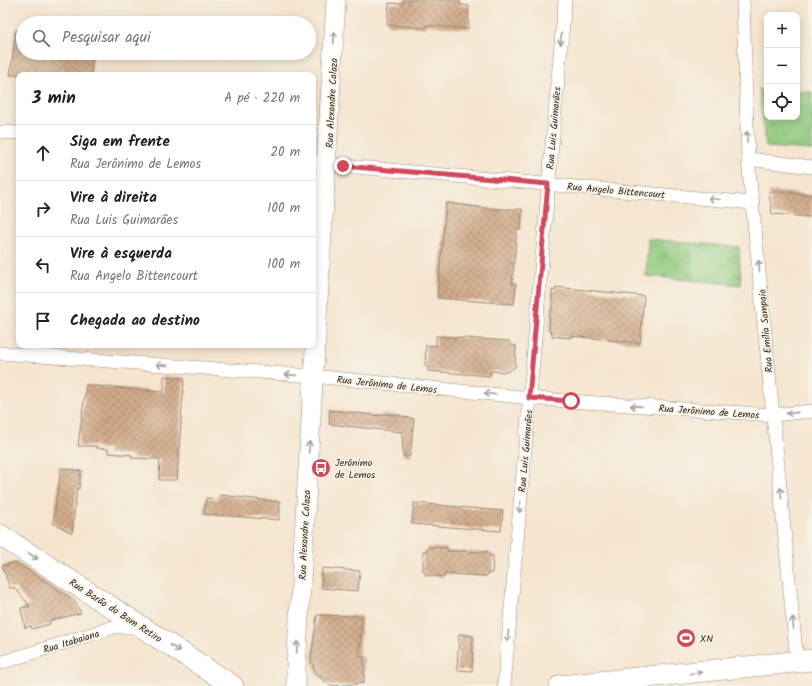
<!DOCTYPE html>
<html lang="pt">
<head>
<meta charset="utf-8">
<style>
  :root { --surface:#fff; --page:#f6f6f6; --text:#222; --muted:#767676; --line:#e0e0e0 }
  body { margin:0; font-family:Kalam,sans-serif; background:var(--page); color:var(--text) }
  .controls { position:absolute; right:12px; top:12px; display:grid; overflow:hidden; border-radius:8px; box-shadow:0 2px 10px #0003 }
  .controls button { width:36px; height:36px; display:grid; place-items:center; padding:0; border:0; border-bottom:1px solid var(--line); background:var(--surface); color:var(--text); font:20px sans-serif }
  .stop { position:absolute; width:12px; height:12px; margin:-9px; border:3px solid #d1495b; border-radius:50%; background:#fff }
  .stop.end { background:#d1495b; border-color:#fff; box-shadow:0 1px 4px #0008 }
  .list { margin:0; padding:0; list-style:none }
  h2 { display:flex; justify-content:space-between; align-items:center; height:52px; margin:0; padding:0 16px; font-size:17px }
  h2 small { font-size:13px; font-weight:400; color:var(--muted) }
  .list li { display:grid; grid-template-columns:26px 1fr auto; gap:12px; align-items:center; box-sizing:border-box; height:56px; padding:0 16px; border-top:1px solid var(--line) }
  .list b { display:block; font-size:15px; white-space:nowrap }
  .list p { margin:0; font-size:13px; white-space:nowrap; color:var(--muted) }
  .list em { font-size:13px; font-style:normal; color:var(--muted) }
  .icon { flex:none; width:22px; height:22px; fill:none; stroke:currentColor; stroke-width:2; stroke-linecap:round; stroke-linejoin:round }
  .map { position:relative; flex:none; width:812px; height:686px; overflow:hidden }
  .search { position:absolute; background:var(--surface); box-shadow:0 2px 10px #0003; left:16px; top:16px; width:300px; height:44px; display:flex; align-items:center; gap:10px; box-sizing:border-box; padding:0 14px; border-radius:22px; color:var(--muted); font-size:15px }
  .panel { position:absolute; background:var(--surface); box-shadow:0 2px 10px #0003; left:16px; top:72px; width:300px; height:276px; border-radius:8px }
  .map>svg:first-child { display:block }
</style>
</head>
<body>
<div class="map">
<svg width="812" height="686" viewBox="0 0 812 686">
  <defs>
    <pattern id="grass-tufts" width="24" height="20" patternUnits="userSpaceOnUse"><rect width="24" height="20" fill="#8fc97d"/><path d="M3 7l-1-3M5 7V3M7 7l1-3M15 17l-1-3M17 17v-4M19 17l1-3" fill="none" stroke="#76a366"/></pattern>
    <pattern id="building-cross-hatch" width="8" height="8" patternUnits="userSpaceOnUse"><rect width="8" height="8" fill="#d2ab8a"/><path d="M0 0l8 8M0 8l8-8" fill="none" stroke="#ac8b70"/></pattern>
  </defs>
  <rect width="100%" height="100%" fill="#f7f3e8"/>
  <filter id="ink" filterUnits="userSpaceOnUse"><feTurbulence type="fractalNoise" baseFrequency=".025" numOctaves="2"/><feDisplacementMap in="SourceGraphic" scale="8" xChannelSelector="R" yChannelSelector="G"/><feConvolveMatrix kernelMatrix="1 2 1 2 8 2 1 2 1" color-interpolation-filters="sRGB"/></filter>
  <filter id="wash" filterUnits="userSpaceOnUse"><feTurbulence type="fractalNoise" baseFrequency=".012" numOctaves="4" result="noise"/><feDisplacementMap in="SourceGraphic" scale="16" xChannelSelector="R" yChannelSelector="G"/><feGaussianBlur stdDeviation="0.9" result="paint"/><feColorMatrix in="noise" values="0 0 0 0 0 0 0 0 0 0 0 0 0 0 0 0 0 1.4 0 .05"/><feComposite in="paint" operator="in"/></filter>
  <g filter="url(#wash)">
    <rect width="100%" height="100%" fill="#f5e5cf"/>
    <!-- grass -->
    <g fill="url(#grass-tufts)" stroke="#657a4e">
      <polygon points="759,89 767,90 767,117 797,117 797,91 812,92 812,150 766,147"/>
      <polygon points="648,239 739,247 741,285 646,276"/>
    </g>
    <g id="blocks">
      <!-- building -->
      <g fill="url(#building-cross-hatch)">
        <polygon points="403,0 460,0 460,5 469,6 468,29 426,25 426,28 387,25 389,3 403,4"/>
        <polygon points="16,30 23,30 23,53 93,53 91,75 10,75"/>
        <polygon points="769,191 812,195 812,217 772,214"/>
        <polygon points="446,203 493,209 522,209 521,230 517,229 512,284 516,284 514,304 437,298"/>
        <polygon points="556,287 644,296 640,343 571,336 570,338 552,336 552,332 549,331 550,311 552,311 552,290 555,291"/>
        <polygon points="436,336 509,341 511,345 516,346 515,367 507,372 491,371 490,376 428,371 428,366 425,366 426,345 436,346"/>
        <polygon points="164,376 184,378 177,480 159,480 160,459 131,458 132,455 108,453 108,449 96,448 97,446 78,446 86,385 164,392"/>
        <polygon points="330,410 381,416 382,414 396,415 414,419 410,456 403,456 402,432 329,424"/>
        <polygon points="61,468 81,471 79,489 77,488 72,533 53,523"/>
        <polygon points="220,495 280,502 279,520 204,514 206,498 218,499"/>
        <polygon points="414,503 503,511 501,531 412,524"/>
        <polygon points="428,547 447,548 447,551 489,552 489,555 493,556 492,573 488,573 487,576 445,574 444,577 425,575 426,571 423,571 423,551 427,551"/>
        <polygon points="11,563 17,563 74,600 81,613 49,621 50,624 32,629 31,626 25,628 21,608 30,606 15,588 10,588 2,566"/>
        <polygon points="322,568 360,571 358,591 321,588"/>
        <polygon points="317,615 362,616 359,656 364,657 364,683 335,686 330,685 316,674 311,660"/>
        <polygon points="459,634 473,636 472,671 457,670"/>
      </g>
    </g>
  </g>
  <g filter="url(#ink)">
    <use href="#blocks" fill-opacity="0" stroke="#988876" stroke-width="1"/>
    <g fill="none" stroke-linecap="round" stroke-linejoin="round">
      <defs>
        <g id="street">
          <polyline points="743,0 748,159 797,662"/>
          <polyline points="0,132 19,133"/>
          <polyline points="748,159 812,167"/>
          <polyline points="313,163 753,203"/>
          <polyline points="0,353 313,376 540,399 773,415 812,411"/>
          <polyline points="0,663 114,627 139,627"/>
          <polyline points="504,686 565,0"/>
        </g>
        <polyline id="secondary" points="296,686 296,668 336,0"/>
        <g id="primary">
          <polyline points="0,535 233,686"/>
          <polyline points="560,686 812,660"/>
        </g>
      </defs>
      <!-- street casing -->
      <use href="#street" stroke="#988876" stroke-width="14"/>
      <!-- secondary casing -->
      <use href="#secondary" stroke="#988876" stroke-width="20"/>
      <!-- primary casing -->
      <use href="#primary" stroke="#988876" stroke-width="22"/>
      <!-- street -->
      <use href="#street" stroke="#fff" stroke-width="13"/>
      <!-- secondary -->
      <use href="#secondary" stroke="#fff" stroke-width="19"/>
      <!-- primary -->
      <use href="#primary" stroke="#fff" stroke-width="21"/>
    </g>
    <!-- one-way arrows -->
    <defs><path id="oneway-shaft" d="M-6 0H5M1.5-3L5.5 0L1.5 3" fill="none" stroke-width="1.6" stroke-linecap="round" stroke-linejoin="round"/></defs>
    <g stroke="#a79f9a">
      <use href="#oneway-shaft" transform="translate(334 38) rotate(-87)"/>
      <use href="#oneway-shaft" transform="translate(561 39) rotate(95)"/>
      <use href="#oneway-shaft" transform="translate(747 137) rotate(-92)"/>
      <use href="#oneway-shaft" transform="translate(714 199) rotate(-175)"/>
      <use href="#oneway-shaft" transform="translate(759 266) rotate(-95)"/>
      <use href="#oneway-shaft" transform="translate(162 365) rotate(-176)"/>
      <use href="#oneway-shaft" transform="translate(291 375) rotate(-176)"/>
      <use href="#oneway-shaft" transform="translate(490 394) rotate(-174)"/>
      <use href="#oneway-shaft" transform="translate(636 406) rotate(-176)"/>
      <use href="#oneway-shaft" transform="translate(792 413) rotate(174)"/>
      <use href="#oneway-shaft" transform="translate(309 447) rotate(-87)"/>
      <use href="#oneway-shaft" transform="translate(781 493) rotate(-96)"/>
      <use href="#oneway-shaft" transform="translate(520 507) rotate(95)"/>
      <use href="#oneway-shaft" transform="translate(33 556) rotate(33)"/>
      <use href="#oneway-shaft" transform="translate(793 623) rotate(-96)"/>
      <use href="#oneway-shaft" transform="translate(508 636) rotate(95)"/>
      <use href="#oneway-shaft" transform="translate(297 647) rotate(-87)"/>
      <use href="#oneway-shaft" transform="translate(175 648) rotate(33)"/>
      <use href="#oneway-shaft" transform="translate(696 673) rotate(-6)"/>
    </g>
  </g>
  <g fill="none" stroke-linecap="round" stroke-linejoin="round" filter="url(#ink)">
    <!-- route -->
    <polyline stroke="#d1495b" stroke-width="5" points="343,166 548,184 529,398 571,401"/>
  </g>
  <!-- icons -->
  <defs>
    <symbol id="bus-disc" viewBox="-11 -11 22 22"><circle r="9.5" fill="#d1495b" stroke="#f7f3e8"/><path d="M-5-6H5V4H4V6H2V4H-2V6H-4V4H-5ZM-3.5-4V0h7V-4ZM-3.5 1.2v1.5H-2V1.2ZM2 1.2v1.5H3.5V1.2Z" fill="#fff"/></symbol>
    <symbol id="stadium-disc" viewBox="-11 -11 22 22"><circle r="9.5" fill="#d1495b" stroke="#f7f3e8"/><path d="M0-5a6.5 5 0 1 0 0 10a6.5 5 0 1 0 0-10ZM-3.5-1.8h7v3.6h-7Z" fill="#fff"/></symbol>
  </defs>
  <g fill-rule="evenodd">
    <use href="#bus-disc" x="310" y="457" width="22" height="22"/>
    <use href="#stadium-disc" x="675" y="627" width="22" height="22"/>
  </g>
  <g text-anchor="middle" stroke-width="3" stroke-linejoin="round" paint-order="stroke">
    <!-- street labels -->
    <g font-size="10" fill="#3b2a1e" stroke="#f7f3e8">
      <text transform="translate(331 103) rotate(-87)" y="4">Rua Alexandre Calaza</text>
      <text transform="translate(553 128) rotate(-85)" y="4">Rua Luis Guimarães</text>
      <text transform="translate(616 190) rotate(5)" y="4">Rua Angelo Bittencourt</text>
      <text transform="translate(765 331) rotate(-95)" y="4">Rua Emília Sampaio</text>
      <text transform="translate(387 384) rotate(6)" y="4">Rua Jerônimo de Lemos</text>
      <text transform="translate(709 411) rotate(4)" y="4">Rua Jerônimo de Lemos</text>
      <text transform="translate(525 451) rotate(-85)" y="4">Rua Luis Guimarães</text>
      <text transform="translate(304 535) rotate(-87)" y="4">Rua Alexandre Calaza</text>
      <text transform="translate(116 610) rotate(33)" y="4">Rua Barão do Bom Retiro</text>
      <text transform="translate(71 641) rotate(-17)" y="4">Rua Itabaiana</text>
    </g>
    <!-- poi labels -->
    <g font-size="10" fill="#3b2a1e" stroke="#f7f3e8" text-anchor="start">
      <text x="335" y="466">Jerônimo<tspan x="335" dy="12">de Lemos</tspan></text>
      <text x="700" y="642">XN</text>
    </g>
  </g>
</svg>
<div class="controls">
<button>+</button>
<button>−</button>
<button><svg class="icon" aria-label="locate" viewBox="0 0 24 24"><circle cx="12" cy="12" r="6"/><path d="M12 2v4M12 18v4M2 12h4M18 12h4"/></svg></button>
</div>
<div class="stop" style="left:571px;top:401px"></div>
<div class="stop end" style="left:343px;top:166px"></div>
<div class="search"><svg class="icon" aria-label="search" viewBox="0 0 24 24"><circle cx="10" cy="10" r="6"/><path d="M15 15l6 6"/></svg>Pesquisar aqui</div>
<section class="panel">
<h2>3 min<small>A pé · 220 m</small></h2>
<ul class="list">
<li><svg class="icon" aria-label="ahead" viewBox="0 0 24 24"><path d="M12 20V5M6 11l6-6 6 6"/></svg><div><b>Siga em frente</b><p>Rua Jerônimo de Lemos</p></div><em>20 m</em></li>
<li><svg class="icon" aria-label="right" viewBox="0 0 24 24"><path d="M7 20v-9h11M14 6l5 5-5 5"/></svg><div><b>Vire à direita</b><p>Rua Luis Guimarães</p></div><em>100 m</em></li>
<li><svg class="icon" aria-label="left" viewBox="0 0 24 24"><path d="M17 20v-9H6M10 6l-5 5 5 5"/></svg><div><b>Vire à esquerda</b><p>Rua Angelo Bittencourt</p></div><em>100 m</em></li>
<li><svg class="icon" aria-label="arrive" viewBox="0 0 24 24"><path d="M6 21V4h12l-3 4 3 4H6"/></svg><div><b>Chegada ao destino</b></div></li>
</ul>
</section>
</div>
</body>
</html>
